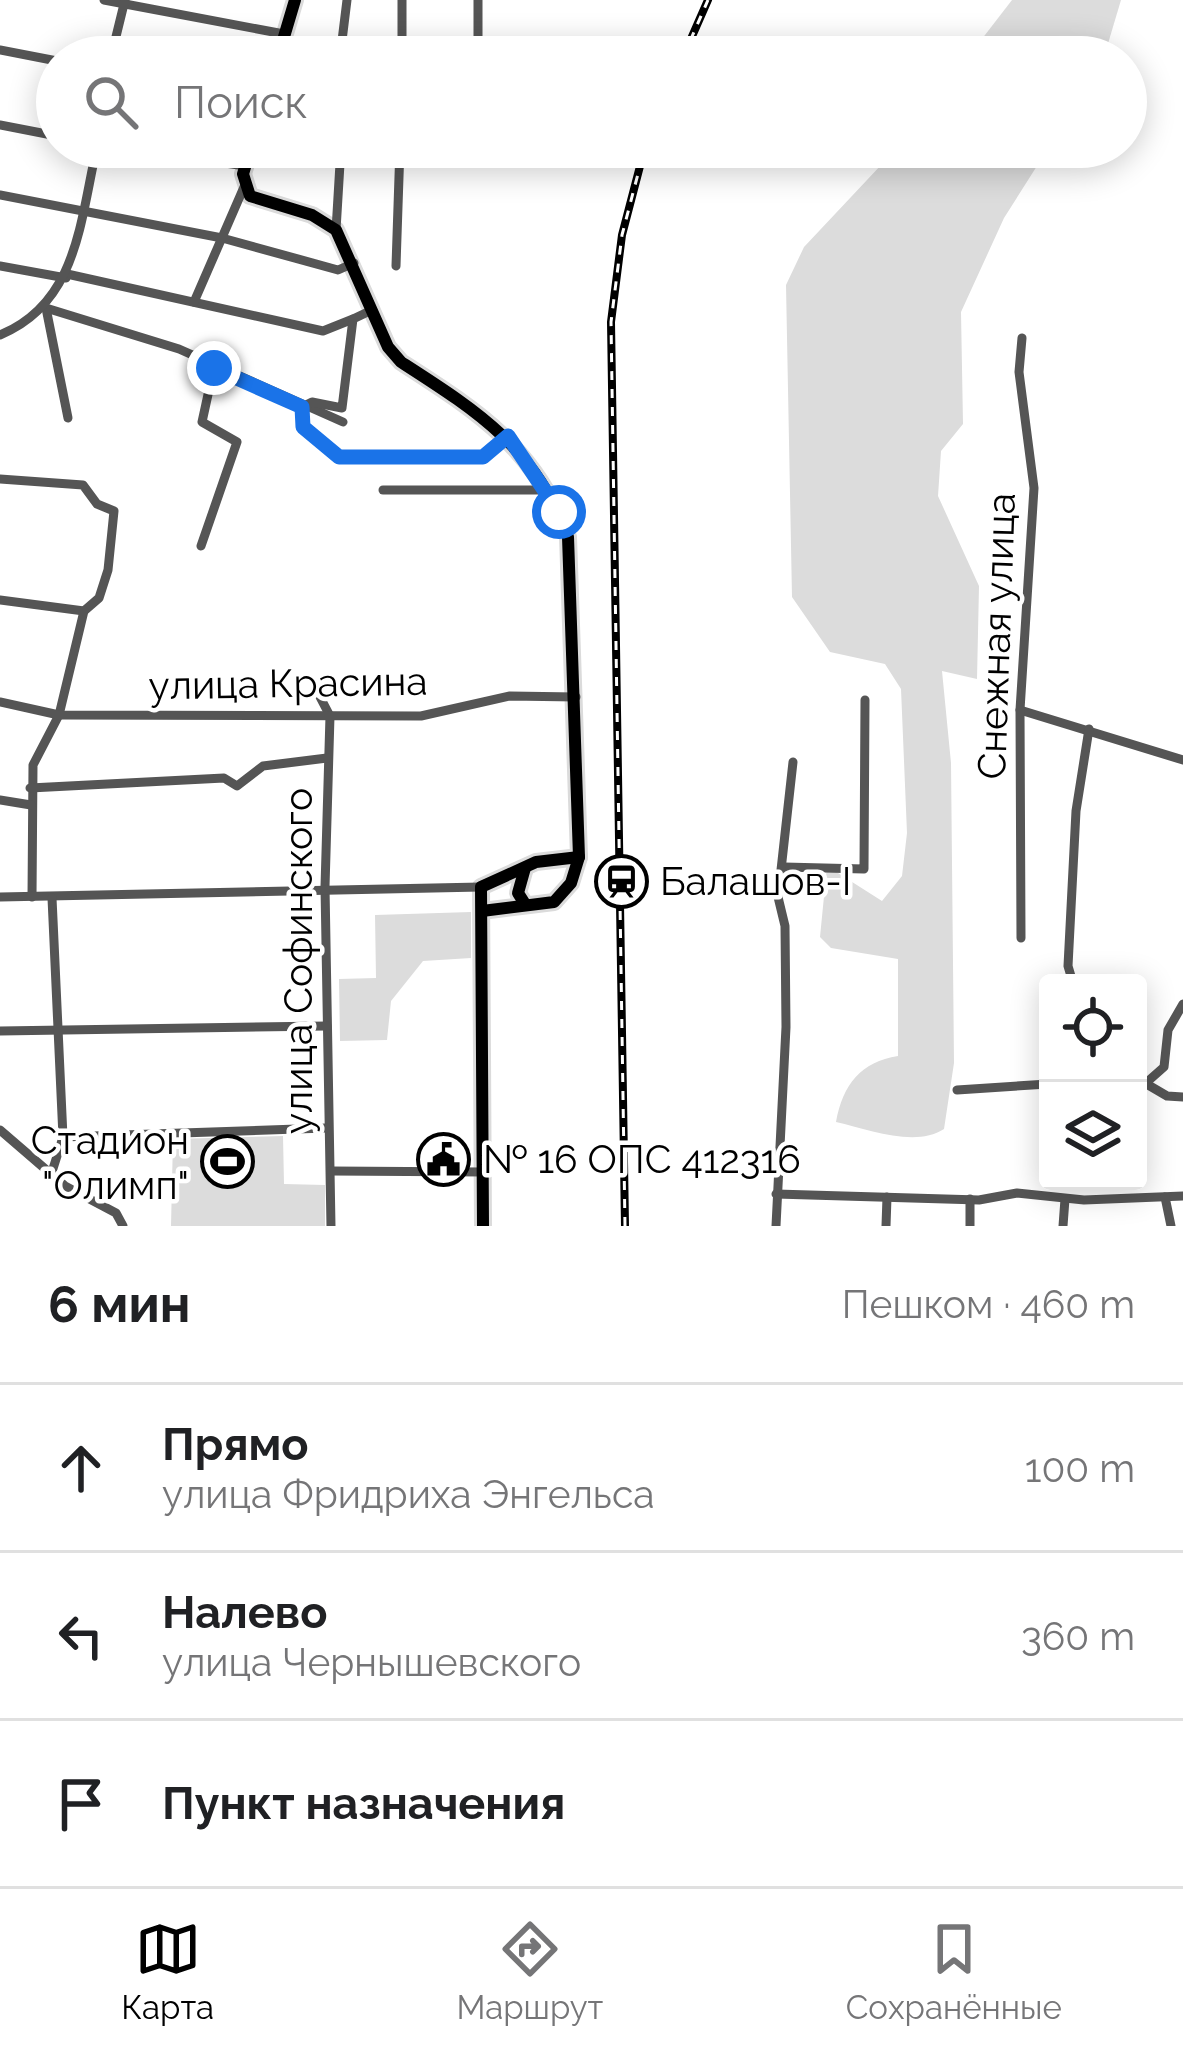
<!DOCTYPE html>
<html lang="ru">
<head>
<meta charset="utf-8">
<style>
  :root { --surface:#fff; --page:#f6f6f6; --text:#202124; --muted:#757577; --line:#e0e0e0; --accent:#000 }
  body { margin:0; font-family:Raleway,sans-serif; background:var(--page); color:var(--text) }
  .controls { position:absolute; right:36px; bottom:36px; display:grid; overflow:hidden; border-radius:12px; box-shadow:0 6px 30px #0003 }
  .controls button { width:108px; height:108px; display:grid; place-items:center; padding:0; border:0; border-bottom:3px solid var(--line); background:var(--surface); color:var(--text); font:60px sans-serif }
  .stop { position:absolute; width:36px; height:36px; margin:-27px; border:9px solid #1a73e8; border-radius:50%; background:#fff }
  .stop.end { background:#1a73e8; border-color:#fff; box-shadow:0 3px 12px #0008 }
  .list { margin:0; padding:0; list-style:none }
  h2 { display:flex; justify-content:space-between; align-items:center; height:156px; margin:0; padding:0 48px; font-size:51px }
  h2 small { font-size:39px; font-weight:400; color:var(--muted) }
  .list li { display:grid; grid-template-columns:78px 1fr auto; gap:36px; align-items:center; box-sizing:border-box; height:168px; padding:0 48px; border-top:3px solid var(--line) }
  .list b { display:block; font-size:45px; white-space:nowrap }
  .list p { margin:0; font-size:39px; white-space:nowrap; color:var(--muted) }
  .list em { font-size:39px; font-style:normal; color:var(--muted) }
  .icon { flex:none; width:66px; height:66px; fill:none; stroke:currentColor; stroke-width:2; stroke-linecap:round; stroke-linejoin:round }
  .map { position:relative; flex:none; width:1183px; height:1226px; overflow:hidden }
  .search { position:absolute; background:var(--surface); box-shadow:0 6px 30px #0003; left:36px; right:36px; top:36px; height:132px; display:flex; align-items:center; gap:30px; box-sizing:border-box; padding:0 42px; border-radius:66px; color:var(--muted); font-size:45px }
  .sheet { height:660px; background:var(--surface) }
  nav { display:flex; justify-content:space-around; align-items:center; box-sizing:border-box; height:168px; border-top:3px solid var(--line); background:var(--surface); font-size:33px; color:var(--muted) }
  nav a { display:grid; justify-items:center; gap:6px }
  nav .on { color:var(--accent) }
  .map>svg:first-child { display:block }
</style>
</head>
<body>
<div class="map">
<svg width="1183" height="1226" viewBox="0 0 1183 1226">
  <rect width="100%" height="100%" fill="#fff"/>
  <!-- green -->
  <g fill="#dcdcdc">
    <polygon points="1012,0 1121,0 1104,57 968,57"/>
    <path d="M898,147H1049L1004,218L961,312L963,424L941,451L938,496L979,586L977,679L942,671L951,763L954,1063L944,1129C915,1148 868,1129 836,1122C843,1084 861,1062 898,1056V959L831,948L820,937L827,866L882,901L902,876L907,833L901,689L885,664L830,652L792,597L786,285L804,247Z"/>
    <polygon points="471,912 471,958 423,961 391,1001 387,1040 340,1041 339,979 376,978 375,915"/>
    <polygon points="283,1136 284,1184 325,1185 325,1226 171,1226 173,1139"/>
  </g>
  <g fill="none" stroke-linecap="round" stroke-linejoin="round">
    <defs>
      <g id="major">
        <polyline points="278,57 295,0"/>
        <path d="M251,147L243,174L250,196L312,215L336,230L388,347L401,362C477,411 535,447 568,537L579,857L571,883L554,902L482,911"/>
        <polyline points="525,904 518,893 525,868"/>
        <polyline points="483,1226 481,887 536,862 579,857"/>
      </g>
    </defs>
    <!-- major casing -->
    <use href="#major" stroke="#dbdbdb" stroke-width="18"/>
    <!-- minor -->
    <g stroke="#555" stroke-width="9">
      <polyline points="104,0 284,34"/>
      <polyline points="0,50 57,61"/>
      <polyline points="111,57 125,0"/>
      <polyline points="340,57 347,0"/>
      <polyline points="402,57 402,0"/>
      <polyline points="478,57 478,0"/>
      <polyline points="0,125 57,136"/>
      <polyline points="120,147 245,166"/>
      <polyline points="478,162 478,147"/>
      <polyline points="0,195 222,238 338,270 354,263"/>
      <polyline points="336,230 341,147"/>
      <polyline points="0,266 66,278"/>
      <polyline points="396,266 400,147"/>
      <polyline points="67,274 323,331 353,319"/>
      <polyline points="194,302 244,187"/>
      <polyline points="46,308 179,349 343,422"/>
      <polyline points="46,308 68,418"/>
      <path d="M0,335C78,303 80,220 97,147"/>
      <polyline points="302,407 303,427 339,457 483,457 506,438"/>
      <polyline points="302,407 312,402 342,408 353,319 372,310"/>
      <polyline points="0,479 83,485 97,504 114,511 108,570 99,598 84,611 59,715 33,765 32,897"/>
      <polyline points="383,490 545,490"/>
      <polyline points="201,546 237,442 202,422 214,367"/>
      <polyline points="0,600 84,611"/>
      <polyline points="320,697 330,716 325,887 331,1226"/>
      <polyline points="0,702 59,715 421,716 510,696 576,697"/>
      <polyline points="1020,710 1183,760"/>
      <polyline points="30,788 224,778 237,786 263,766 327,758"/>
      <polyline points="0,800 31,805"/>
      <polyline points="784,867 864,869 865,700"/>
      <polyline points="0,897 481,887"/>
      <polyline points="1021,938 1020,710 1034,488 1019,372 1022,338"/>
      <polyline points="1073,983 1068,966 1076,811 1089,729"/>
      <polyline points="0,1031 327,1026"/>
      <polyline points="1138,1079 1167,1096 1183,1097"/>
      <polyline points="1147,1082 1164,1067 1168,1030 1183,1004"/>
      <polyline points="957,1090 1048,1084"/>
      <polyline points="0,1130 65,1186 116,1213 123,1226"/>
      <polyline points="63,1137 326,1128"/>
      <polyline points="331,1171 483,1172"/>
      <polyline points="51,1175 63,1137 52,898"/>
      <polyline points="776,1194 979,1200 1017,1193 1084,1200 1183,1196"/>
      <polyline points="1165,1197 1171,1226"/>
      <polyline points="776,1226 786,1027 785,926 778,897 793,762"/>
      <polyline points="886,1226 887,1197"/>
      <polyline points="970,1226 970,1199"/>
      <polyline points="1063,1226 1065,1199"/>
    </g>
    <!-- major -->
    <use href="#major" stroke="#000" stroke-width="12"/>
    <defs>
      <g id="rail">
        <polyline points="683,57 708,0"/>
        <polyline points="625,1226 611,322 622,235 645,147"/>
      </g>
    </defs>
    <!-- rail casing -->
    <use href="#rail" stroke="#000" stroke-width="8"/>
    <!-- rail -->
    <use href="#rail" stroke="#fff" stroke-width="3" stroke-dasharray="9" stroke-linecap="butt"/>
  </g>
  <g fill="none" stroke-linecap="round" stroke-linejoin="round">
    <!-- route -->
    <polyline stroke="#1a73e8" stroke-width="15" points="214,368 302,407 303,427 339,457 483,457 508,436 559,512"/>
  </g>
  <!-- icons -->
  <defs>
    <symbol id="station-ring" viewBox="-11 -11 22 22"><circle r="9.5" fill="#fff" stroke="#000" stroke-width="1.5"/><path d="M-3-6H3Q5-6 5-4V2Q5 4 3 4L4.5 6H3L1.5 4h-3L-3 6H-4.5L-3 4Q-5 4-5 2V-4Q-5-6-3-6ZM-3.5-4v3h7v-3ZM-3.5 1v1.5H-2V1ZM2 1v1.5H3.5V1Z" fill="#000"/></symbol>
    <symbol id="civic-ring" viewBox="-11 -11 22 22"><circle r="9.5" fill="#fff" stroke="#000" stroke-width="1.5"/><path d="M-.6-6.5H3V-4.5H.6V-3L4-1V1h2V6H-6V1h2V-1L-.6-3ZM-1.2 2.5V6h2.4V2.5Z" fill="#000"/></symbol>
    <symbol id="stadium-ring" viewBox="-11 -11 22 22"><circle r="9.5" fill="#fff" stroke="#000" stroke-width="1.5"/><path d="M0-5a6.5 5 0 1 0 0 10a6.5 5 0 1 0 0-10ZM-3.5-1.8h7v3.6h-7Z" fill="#000"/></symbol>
  </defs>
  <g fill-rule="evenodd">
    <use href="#station-ring" x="592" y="852" width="59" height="59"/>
    <use href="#civic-ring" x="414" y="1130" width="59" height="59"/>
    <use href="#stadium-ring" x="198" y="1132" width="59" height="59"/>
  </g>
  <g text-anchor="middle" stroke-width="9" stroke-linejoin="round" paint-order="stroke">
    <!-- street labels -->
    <g font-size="39" fill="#000" stroke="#fff">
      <text transform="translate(996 636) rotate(-88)" y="14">Снежная улица</text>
      <text transform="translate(288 683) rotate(-1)" y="14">улица Красина</text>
      <text transform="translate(298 961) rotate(-90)" y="14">улица Софинского</text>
    </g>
    <!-- poi labels -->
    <g font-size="39" fill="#000" stroke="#fff" text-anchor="start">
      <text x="660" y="895">Балашов-I</text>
      <text x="189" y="1154" text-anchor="end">Стадион<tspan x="189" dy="45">"Олимп"</tspan></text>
      <text x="483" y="1173">№ 16 ОПС 412316</text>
    </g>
  </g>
</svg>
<div class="controls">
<button><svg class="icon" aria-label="locate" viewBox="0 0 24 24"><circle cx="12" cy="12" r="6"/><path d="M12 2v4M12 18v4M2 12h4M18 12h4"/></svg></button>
<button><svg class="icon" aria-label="layers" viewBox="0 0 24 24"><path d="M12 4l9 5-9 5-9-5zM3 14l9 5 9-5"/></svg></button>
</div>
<div class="stop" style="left:559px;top:512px"></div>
<div class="stop end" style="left:214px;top:368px"></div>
<div class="search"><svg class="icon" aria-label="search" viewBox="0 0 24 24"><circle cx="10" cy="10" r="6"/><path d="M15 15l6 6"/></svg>Поиск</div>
</div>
<section class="sheet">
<h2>6 мин<small>Пешком · 460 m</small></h2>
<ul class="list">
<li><svg class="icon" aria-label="ahead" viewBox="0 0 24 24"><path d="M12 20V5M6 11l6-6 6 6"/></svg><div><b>Прямо</b><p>улица Фридриха Энгельса</p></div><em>100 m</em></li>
<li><svg class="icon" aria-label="left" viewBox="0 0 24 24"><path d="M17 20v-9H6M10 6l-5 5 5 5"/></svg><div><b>Налево</b><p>улица Чернышевского</p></div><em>360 m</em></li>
<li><svg class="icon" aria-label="arrive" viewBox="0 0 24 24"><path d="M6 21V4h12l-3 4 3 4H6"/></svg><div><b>Пункт назначения</b></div></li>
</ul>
</section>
<nav>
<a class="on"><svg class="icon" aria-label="map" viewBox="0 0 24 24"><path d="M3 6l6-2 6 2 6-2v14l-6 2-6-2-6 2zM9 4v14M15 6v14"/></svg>Карта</a>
<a><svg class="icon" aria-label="directions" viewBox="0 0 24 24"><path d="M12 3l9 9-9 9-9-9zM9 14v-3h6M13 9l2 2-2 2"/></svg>Маршрут</a>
<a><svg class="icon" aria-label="saved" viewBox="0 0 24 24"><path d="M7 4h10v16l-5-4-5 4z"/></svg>Сохранённые</a>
</nav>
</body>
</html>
